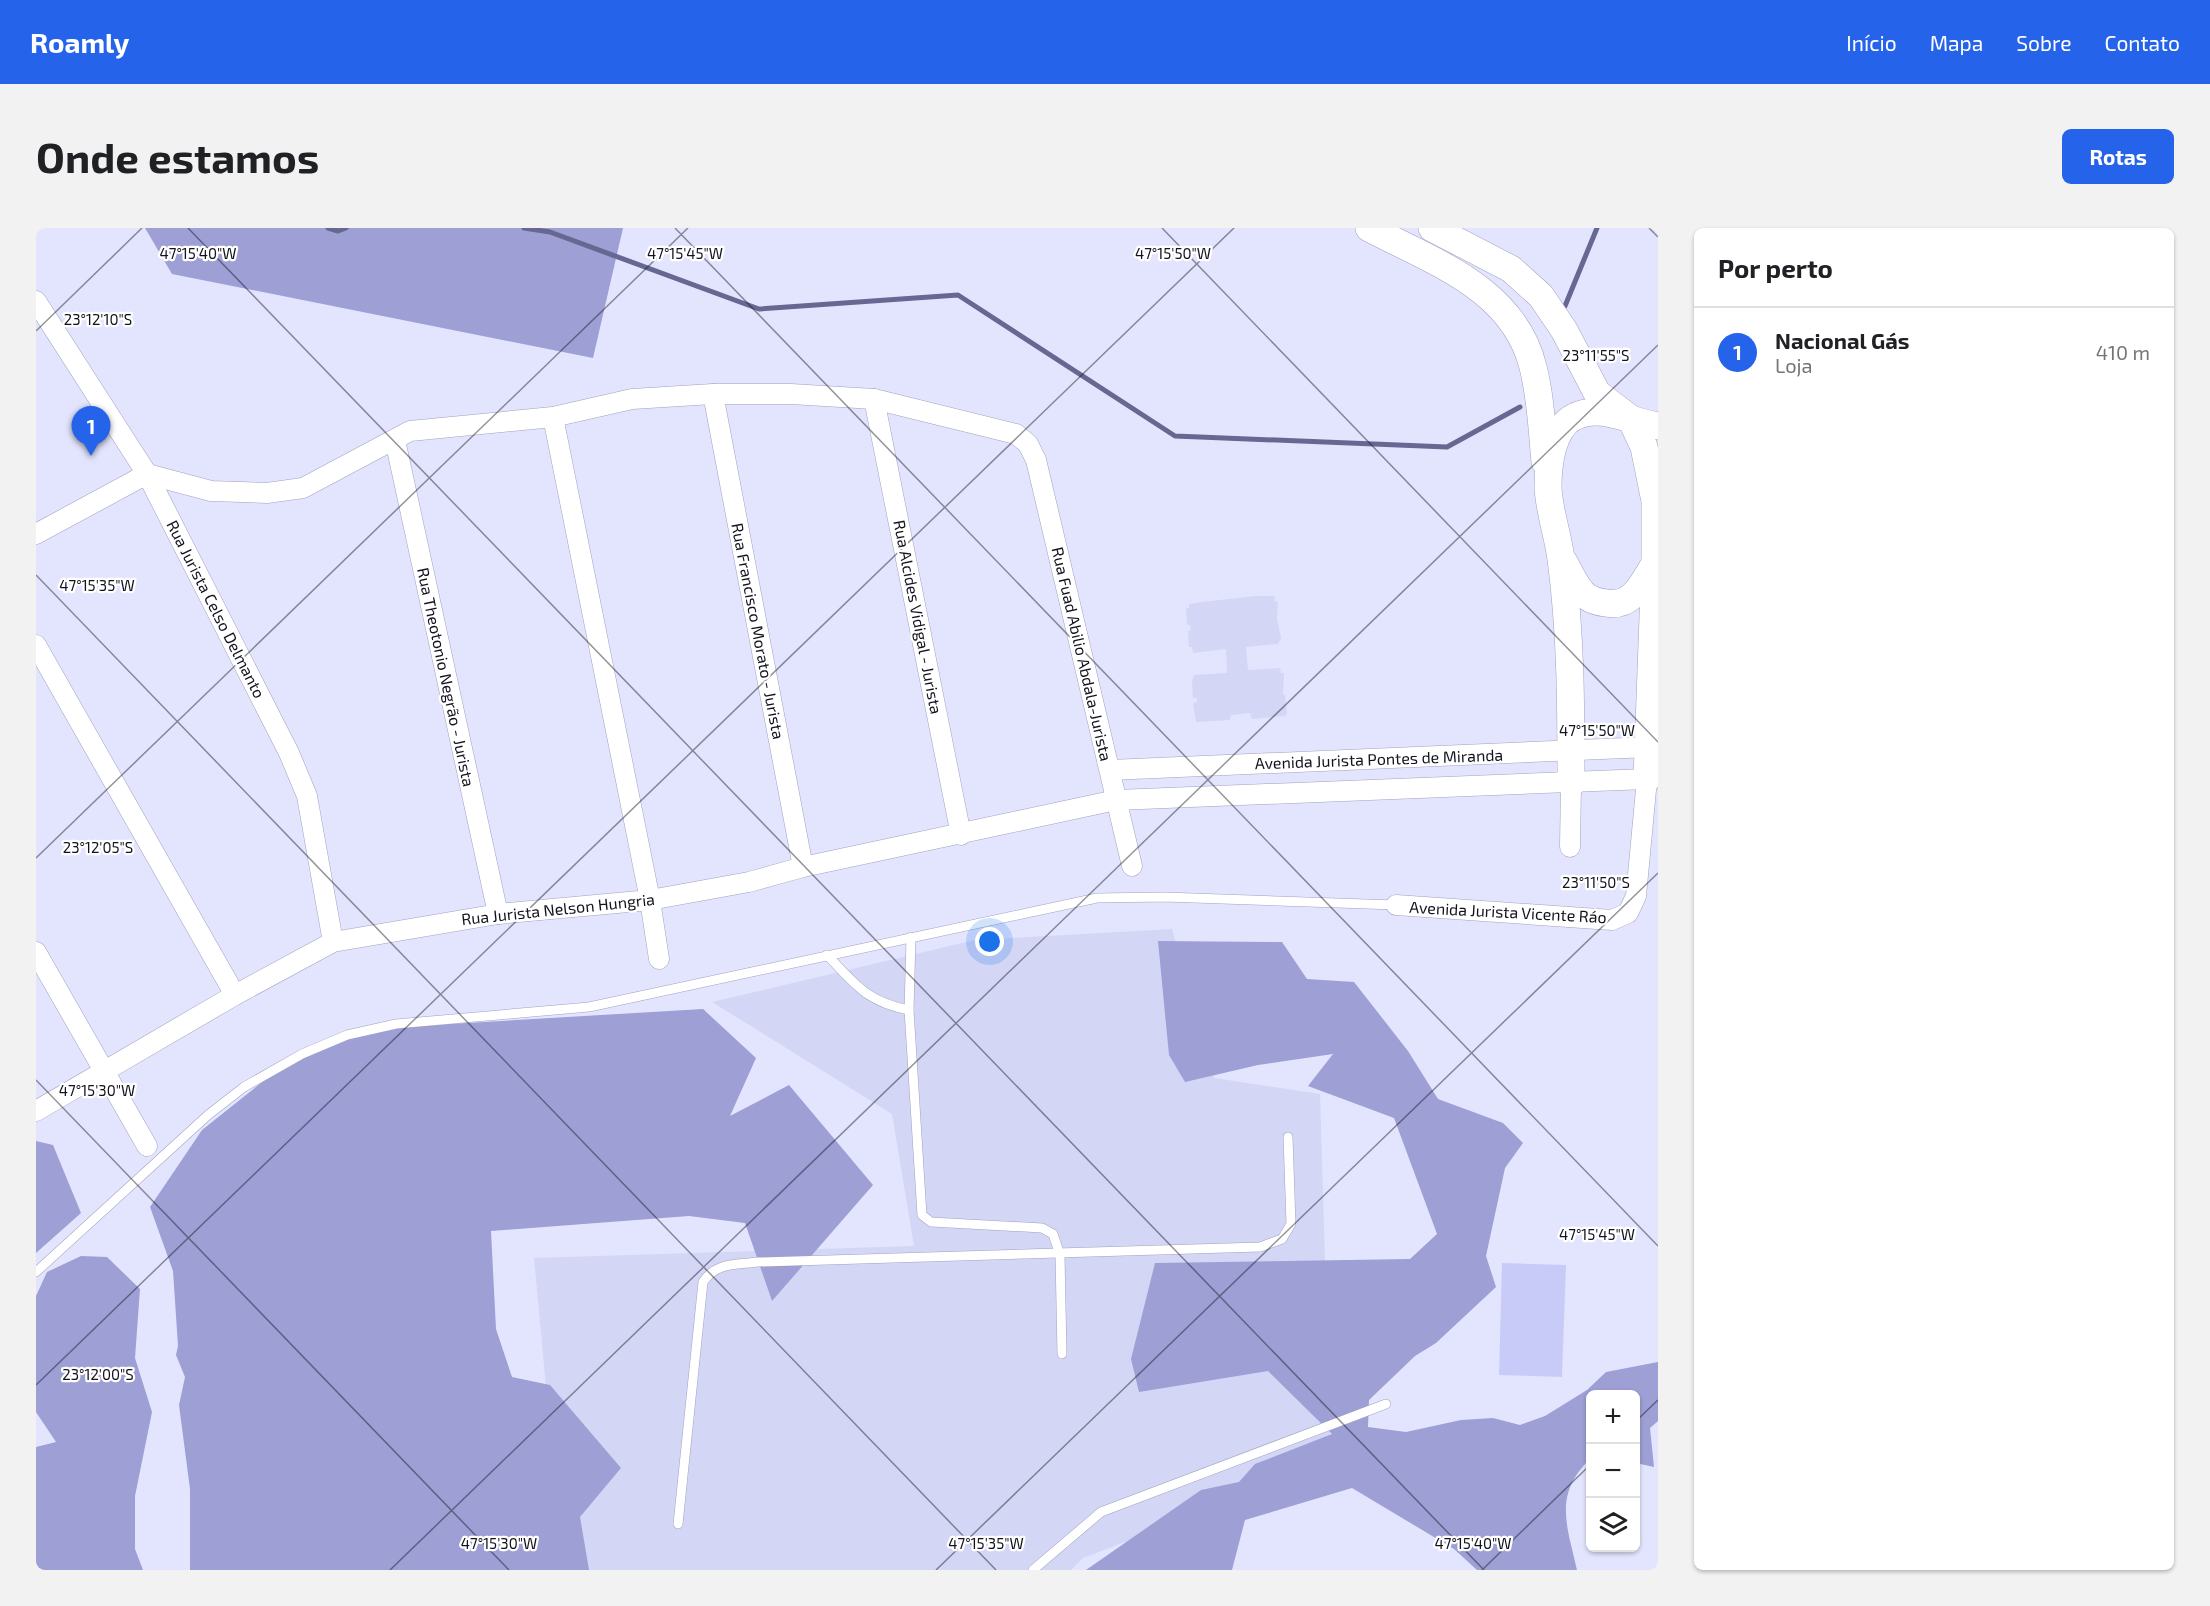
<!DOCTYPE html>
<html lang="pt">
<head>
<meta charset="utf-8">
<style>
  :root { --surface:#fff; --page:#f2f2f2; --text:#202124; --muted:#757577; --line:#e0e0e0; --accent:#2563eb }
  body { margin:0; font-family:"Exo 2",sans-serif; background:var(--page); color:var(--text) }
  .controls { position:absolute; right:18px; bottom:18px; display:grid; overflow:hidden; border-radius:9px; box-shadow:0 2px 4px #0004 }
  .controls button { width:54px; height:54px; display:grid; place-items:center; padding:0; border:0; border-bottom:2px solid var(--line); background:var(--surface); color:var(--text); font:30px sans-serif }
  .you { position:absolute; left:954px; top:714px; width:21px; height:21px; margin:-15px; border:4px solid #fff; border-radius:50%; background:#1a73e8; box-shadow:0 0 0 9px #1a73e833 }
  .badge { display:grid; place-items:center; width:39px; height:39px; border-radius:50%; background:var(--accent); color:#fff; font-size:20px; font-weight:700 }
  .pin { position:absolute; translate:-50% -50px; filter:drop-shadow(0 2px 3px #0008) }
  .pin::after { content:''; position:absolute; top:32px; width:21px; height:18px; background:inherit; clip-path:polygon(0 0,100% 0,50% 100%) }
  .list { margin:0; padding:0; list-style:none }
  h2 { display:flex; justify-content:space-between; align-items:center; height:78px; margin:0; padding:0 24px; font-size:26px }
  h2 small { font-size:20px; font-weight:400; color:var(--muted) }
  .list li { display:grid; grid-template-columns:39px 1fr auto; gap:18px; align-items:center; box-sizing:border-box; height:90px; padding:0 24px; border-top:2px solid var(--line) }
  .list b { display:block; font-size:22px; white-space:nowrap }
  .list p { margin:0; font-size:20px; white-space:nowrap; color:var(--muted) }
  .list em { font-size:20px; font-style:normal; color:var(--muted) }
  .icon { flex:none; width:33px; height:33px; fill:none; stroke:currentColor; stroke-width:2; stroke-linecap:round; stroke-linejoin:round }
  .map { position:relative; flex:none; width:1622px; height:1342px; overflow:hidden; border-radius:9px }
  header { display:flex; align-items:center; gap:36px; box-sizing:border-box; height:84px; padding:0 30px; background:var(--accent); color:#fff }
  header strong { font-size:28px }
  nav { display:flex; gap:33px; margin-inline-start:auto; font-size:21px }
  .intro { display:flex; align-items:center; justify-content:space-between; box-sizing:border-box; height:144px; padding:0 36px }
  h1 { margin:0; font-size:42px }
  .button { padding:15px 27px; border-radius:9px; background:var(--accent); color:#fff; font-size:21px; font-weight:700 }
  main { display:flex; gap:36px; padding:0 36px }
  aside { flex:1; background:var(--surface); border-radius:9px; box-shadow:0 2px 4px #0004 }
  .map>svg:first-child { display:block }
</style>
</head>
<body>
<header>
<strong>Roamly</strong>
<nav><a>Início</a><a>Mapa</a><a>Sobre</a><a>Contato</a></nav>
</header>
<div class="intro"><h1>Onde estamos</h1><a class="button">Rotas</a></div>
<main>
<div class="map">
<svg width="1622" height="1342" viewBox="0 0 1622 1342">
  <rect width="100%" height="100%" fill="#e3e5fe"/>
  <!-- built -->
  <g fill="#d4d6f5">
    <polygon points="1219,368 1238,368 1239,373 1242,374 1241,391 1245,410 1242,416 1210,419 1212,442 1244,440 1245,445 1248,445 1247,467 1249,467 1251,485 1249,488 1216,491 1214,485 1195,487 1194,492 1160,494 1157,475 1161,474 1161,470 1157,470 1156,454 1158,447 1191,445 1190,421 1157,425 1156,419 1153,419 1152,403 1155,402 1154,397 1151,397 1150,380 1153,380 1153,376 1166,374"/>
    <polygon points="1136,701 1178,850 1284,866 1295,1236 1047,1330 1035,1342 527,1342 498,1030 878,1018 856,886 676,774 939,712"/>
  </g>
  <!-- green -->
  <polygon fill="#c8cbf7" points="1466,1035 1530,1037 1526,1149 1463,1147"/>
  <!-- forest -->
  <g fill="#9d9fd5">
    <polygon points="109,0 587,0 557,130 136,46"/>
    <path d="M1122,713L1246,714L1271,751L1318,754L1372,823L1402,871L1467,895L1487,915L1469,940L1450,1028L1460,1059L1400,1115L1379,1128L1333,1172L1332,1199L1370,1204L1425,1192L1457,1190L1484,1197L1509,1188L1551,1162L1570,1144L1622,1134V1193L1614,1200L1618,1239L1600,1235V1166H1554V1231C1517,1267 1531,1297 1541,1342H1441L1418,1321L1316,1260L1209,1292L1196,1342H1050L1165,1262L1203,1254L1219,1236L1296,1206L1232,1143L1103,1164L1095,1131L1119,1035L1374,1031L1401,1006L1358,890L1272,858L1297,826L1222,837L1149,854L1133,827Z"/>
    <polygon points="667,781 720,830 694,888 753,857 837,957 736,1073 709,995 653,988 455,1003 460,1101 476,1149 514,1157 585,1240 544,1289 553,1342 154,1342 154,1261 143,1177 149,1149 140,1127 142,1118 137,1043 114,979 166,902 260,827 328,801"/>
    <polygon points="0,913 17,917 45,985 0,1025"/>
    <polygon points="45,1028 71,1029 104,1061 99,1130 116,1184 99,1268 99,1321 107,1342 0,1342 0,1219 20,1214 0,1184 0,1068 11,1044"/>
  </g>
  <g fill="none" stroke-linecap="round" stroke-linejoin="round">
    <!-- stream -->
    <g stroke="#676891" stroke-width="5">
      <polyline points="292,0 302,3 310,0"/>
      <polyline points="488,0 514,4 723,81 922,67 1139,208 1411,219 1484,179"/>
      <polyline points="1529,78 1561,0"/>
    </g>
    <defs>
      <g id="lane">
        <polyline points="875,709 873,782 886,987 895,994 1006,1000 1017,1006 1024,1027 1026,1126"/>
        <path d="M791,727C820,757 831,774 873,782"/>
        <polyline points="0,1044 172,887 208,859 266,826 311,807 360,796 553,779 1061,670 1129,669 1360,677"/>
        <path d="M642,1296L667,1054C680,1034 700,1037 722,1034L1224,1019L1246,1011L1255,996L1252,909"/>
        <polyline points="997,1342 1065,1284 1350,1176"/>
      </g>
      <g id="street">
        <polyline points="0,73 111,246 253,525 271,568 297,714"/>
        <polyline points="677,166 767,639"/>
        <polyline points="838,171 925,607"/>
        <polyline points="517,189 614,672 623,731"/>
        <polyline points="359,212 462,686"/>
        <polyline points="0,306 111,246 175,263 231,265 267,260 374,203 517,189 596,171 677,166 755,166 838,171 980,206 992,216 1000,232 1096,638"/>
        <polyline points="0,417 199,767"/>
        <polyline points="1074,542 1613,519"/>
        <polyline points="1534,619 1535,556"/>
        <polyline points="0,724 111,918"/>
        <polyline points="0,883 199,767 297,714 462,686 614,672 713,654 767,639 1080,572 1611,551 1600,668 1592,685 1576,692 1360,677"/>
      </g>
      <g id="secondary">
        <path d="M1333,0C1398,34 1478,61 1497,139C1505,170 1506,203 1509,234"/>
        <polyline points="1396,0 1475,41 1505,68 1528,102 1561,165 1595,191 1608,219 1619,273 1619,335 1611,551"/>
        <path d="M1528,334C1533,343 1538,355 1545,363C1551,371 1561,374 1570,375C1596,380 1606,356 1618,337"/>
        <path d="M1535,556C1535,481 1535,406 1525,331C1522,307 1513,283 1512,259C1512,237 1516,200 1538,189C1564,175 1595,194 1622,198"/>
      </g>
    </defs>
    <!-- lane casing -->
    <use href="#lane" stroke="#a0a2bf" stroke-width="10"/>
    <!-- street casing -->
    <use href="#street" stroke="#a0a2bf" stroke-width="21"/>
    <!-- secondary casing -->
    <use href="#secondary" stroke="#a0a2bf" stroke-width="28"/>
    <!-- lane -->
    <use href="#lane" stroke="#fff" stroke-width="9"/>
    <!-- street -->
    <use href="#street" stroke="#fff" stroke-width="20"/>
    <!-- secondary -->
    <use href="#secondary" stroke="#fff" stroke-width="27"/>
  </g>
  <!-- ticks -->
  <path fill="none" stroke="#13131e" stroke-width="1.5" stroke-opacity="0.45" d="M152,0L1448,1342M639,0L1622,1018M1126,0L1622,514M1613,0L1622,9M0,103L106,0M0,347L960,1342M0,630L652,0M0,852L473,1342M0,1157L1198,0M1600,1193L1622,1172M354,1342L1622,117M900,1342L1622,645M1446,1342L1554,1237"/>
  <g text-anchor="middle" stroke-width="4.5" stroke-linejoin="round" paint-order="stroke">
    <!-- street labels -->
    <g font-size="16" fill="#13131e" stroke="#fff">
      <text transform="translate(180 381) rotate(63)" y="6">Rua Jurista Celso Delmanto</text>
      <text transform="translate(882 389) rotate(79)" y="6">Rua Alcides Vidigal - Jurista</text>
      <text transform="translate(722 403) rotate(79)" y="6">Rua Francisco Morato - Jurista</text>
      <text transform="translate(1046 426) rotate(77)" y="6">Rua Fuad Abilio Abdala-Jurista</text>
      <text transform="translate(410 449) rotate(78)" y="6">Rua Theotonio Negrão - Jurista</text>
      <text transform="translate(1343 531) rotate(-2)" y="6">Avenida Jurista Pontes de Miranda</text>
      <text transform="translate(522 681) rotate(-6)" y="6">Rua Jurista Nelson Hungria</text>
      <text transform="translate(1472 684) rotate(3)" y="6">Avenida Jurista Vicente Ráo</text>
    </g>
  </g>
  <g font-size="15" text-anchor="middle" fill="#13131e" stroke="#fff" stroke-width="4.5" stroke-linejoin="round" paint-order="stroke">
    <text x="162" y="31">47°15'40"W</text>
    <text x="649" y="31">47°15'45"W</text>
    <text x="1137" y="31">47°15'50"W</text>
    <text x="62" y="97">23°12'10"S</text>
    <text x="1560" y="133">23°11'55"S</text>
    <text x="61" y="363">47°15'35"W</text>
    <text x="1561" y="508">47°15'50"W</text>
    <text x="62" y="625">23°12'05"S</text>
    <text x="1560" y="660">23°11'50"S</text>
    <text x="61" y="868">47°15'30"W</text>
    <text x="1561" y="1012">47°15'45"W</text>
    <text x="62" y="1152">23°12'00"S</text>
    <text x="463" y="1321">47°15'30"W</text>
    <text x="950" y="1321">47°15'35"W</text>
    <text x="1437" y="1321">47°15'40"W</text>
  </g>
</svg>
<div class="controls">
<button>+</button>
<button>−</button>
<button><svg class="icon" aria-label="layers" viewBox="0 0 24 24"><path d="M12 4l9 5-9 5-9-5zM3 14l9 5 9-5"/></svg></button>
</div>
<div class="you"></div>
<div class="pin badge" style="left:55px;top:228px">1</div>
</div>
<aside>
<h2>Por perto<small></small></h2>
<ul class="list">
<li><span class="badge">1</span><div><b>Nacional Gás</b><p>Loja</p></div><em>410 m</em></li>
</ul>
</aside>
</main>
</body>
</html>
